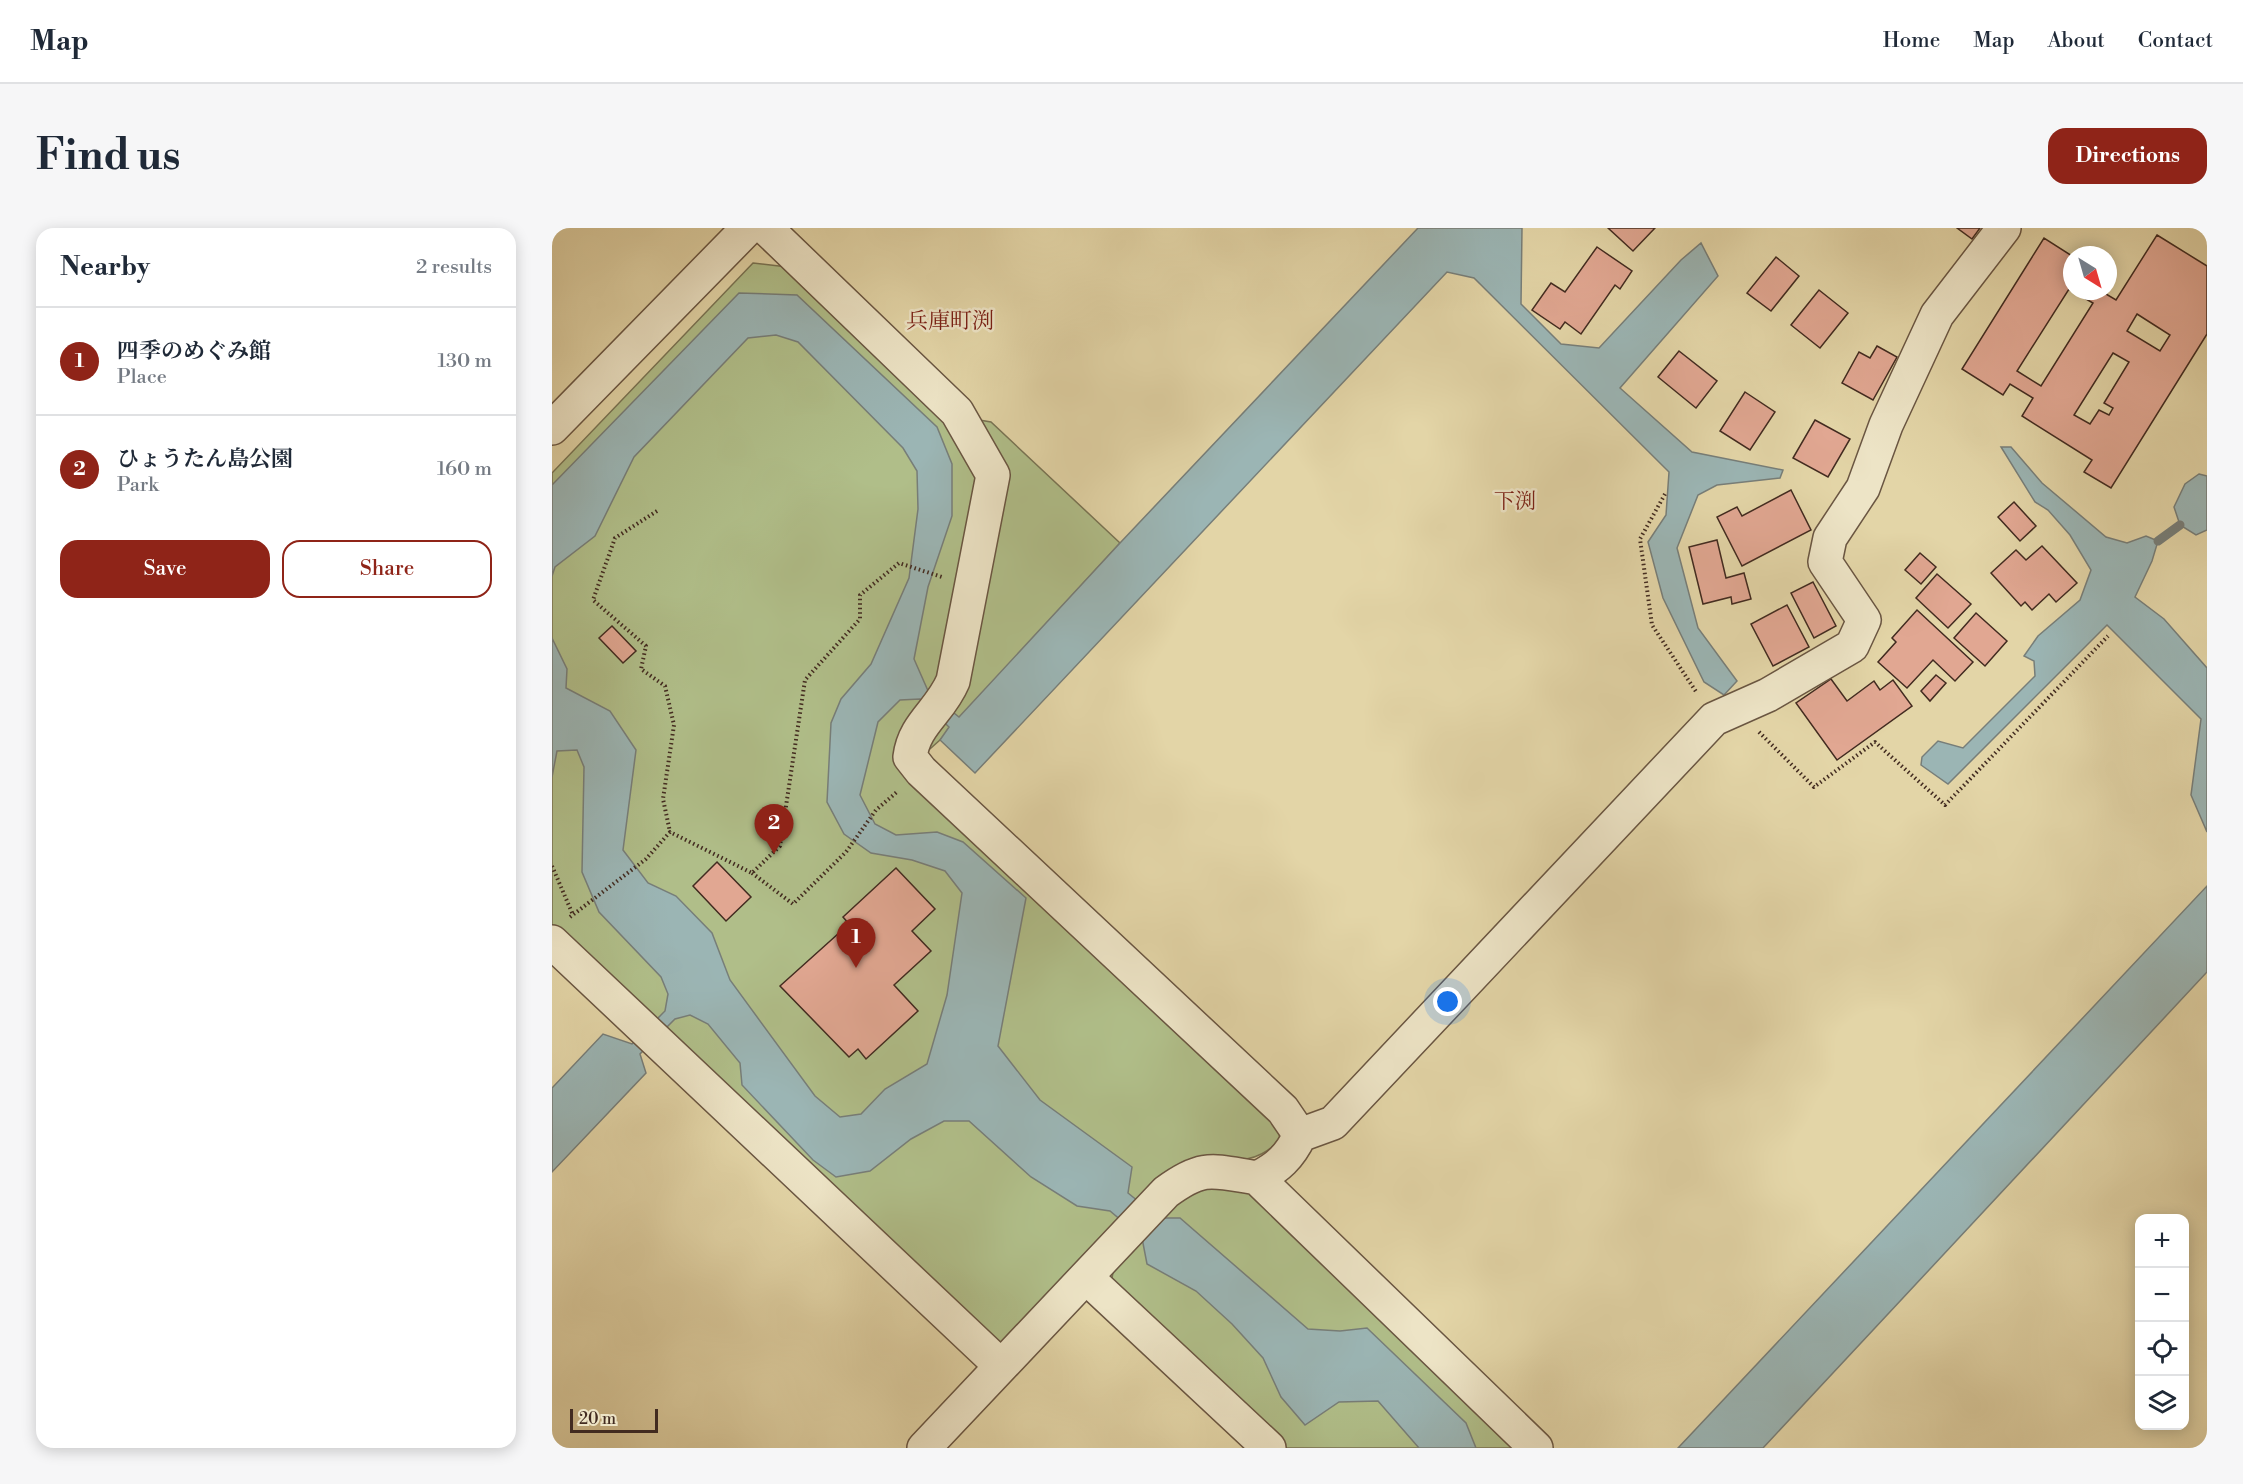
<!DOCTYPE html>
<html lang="en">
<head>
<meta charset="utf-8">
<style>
  :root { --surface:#fff; --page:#f6f6f7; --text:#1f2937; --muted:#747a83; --line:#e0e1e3; --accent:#8f2418 }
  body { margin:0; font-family:"Libre Bodoni","Noto Serif JP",serif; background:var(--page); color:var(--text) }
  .controls { position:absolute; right:18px; bottom:18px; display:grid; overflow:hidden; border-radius:12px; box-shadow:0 3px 15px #0003 }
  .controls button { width:54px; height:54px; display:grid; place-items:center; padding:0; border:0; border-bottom:2px solid var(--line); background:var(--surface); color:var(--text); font:30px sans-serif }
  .compass { position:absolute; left:1511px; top:18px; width:54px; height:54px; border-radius:50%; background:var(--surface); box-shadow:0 3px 15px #0003; rotate:143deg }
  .scale { position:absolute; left:18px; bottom:15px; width:88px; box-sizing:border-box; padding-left:6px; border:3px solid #422b20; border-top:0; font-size:16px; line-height:21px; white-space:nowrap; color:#422b20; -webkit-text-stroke:4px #ede4c6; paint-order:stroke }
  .you { position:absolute; left:896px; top:774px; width:21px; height:21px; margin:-15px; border:4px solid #fff; border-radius:50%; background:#1a73e8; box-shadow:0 0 0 9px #1a73e833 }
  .badge { display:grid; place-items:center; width:39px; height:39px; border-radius:50%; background:var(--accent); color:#fff; font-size:20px; font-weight:700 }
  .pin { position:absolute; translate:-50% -50px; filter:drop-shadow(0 2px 3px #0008) }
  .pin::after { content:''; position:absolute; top:32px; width:21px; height:18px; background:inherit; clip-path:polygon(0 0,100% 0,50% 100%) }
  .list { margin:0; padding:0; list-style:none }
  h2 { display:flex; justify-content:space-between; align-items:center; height:78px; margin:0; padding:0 24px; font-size:26px }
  h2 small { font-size:20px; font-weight:400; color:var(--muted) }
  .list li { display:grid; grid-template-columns:39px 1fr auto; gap:18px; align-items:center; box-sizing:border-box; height:108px; padding:0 24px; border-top:2px solid var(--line) }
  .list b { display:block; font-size:22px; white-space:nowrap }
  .list p { margin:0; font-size:20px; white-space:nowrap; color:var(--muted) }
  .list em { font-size:20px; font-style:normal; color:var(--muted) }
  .actions { display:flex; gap:12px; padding:18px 24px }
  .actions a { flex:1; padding:14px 0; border:2px solid var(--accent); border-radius:18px; text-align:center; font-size:21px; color:var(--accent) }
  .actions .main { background:var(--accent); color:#fff }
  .icon { flex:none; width:33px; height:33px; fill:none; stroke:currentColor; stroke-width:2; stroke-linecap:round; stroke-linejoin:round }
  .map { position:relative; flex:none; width:1655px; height:1220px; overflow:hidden; border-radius:18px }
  header { display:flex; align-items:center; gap:36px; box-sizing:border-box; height:84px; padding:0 30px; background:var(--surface); border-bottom:2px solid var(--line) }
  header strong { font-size:28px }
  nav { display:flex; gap:33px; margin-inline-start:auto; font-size:21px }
  .intro { display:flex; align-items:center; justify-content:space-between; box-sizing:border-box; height:144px; padding:0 36px }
  h1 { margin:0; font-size:42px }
  .button { padding:15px 27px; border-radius:18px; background:var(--accent); color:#fff; font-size:21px; font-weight:700 }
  main { display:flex; gap:36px; padding:0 36px }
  aside { flex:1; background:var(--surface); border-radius:18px; box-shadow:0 3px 15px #0003 }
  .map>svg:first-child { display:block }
</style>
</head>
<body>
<header>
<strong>Map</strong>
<nav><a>Home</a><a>Map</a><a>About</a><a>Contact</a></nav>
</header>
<div class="intro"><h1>Find us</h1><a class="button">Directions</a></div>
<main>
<aside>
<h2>Nearby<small>2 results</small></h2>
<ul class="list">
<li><span class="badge">1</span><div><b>四季のめぐみ館</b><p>Place</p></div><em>130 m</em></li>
<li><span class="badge">2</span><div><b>ひょうたん島公園</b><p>Park</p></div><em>160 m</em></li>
</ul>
<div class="actions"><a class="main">Save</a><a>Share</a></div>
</aside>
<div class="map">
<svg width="1655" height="1220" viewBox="0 0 1655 1220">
  <rect width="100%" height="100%" fill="#e3d5a7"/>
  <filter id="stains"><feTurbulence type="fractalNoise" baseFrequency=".00333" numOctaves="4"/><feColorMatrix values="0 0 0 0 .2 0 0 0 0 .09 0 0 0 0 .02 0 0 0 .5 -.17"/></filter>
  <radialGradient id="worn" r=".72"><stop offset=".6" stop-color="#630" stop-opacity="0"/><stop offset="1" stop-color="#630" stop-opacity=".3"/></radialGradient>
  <!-- green -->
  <g fill="#b0be89" stroke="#797454" stroke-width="1.5">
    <path d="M201,35L244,40L398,187L439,194L568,315L388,512L370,528L724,886L728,911C705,938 679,932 646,931L462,1110L442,1117L306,990L0,698V245Z"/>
    <polygon points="648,953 693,961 966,1220 730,1220 558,1061 562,1039"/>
  </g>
  <!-- water -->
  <g fill="#9bb5b4" stroke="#777e79" stroke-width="1.5">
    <polygon points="866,0 970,0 969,76 1009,116 1047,120 1129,32 1149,15 1166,48 1068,160 1140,224 1231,242 1228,250 1165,257 1146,267 1125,320 1146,400 1185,453 1172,467 1152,454 1111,370 1096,314 1114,287 1117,244 922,50 895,44 423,545 388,512 397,499 368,471 348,472 326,494 308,567 323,596 344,607 385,604 411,614 474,670 446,818 488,872 580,939 576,965 607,990 628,990 756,1101 788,1103 815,1100 914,1195 924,1220 867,1220 826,1173 787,1174 753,1197 729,1169 711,1130 680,1096 644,1063 595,1036 590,1010 558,983 525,978 479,949 417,893 392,893 359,911 318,943 284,949 261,932 190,857 188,835 156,796 138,787 123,791 88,826 94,845 0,944 0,860 51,806 80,816 113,783 116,766 109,749 47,684 30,644 32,539 25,522 5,523 0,549 0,410 15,441 14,460 58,483 84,522 71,622 96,655 124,668 160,705 178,752 263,868 288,889 309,886 333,861 375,836 395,767 410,665 393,643 360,632 319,625 292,606 275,574 279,495 289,471 319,436 357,350 366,281 365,243 351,220 246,114 224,107 196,110 82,229 43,308 3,339 0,348 0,257 187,65 245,67 385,199 400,236 400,288 376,359 362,431 377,465 407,489 568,315"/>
    <polygon points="1449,219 1459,219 1490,255 1554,309 1575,315 1594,308 1606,313 1600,333 1583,369 1612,391 1655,440 1655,604 1639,567 1649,491 1555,397 1396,556 1369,537 1370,529 1386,513 1411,520 1483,448 1482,433 1472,428 1486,408 1528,372 1539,342 1518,307 1496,282 1483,274"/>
    <polygon points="1647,246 1655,248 1655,302 1644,307 1628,297 1622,279 1633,256"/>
    <polygon points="1655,658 1655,744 1211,1220 1126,1220"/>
  </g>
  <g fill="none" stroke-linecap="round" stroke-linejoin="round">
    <!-- stream -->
    <polyline stroke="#777e79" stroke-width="9" points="1606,313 1628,297"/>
  </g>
  <!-- building -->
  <g fill="#e1a792" stroke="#422b20" stroke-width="1.5" fill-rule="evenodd">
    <polygon points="1056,0 1103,0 1081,23"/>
    <polygon points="1405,0 1428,0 1420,11"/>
    <path d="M1605,7L1655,38V106L1559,260L1532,244L1540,232L1470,188L1481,170L1458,156L1451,167L1410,141L1492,10L1520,28V63L1517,61L1465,143L1489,158L1541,75L1520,63H1549L1564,72ZM1585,86L1618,107L1608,123L1575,103ZM1561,125L1577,134L1552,175L1561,180L1557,187L1547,182L1538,196L1522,187Z"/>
    <polygon points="1045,19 1080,43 1068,61 1063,57 1029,106 1013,94 1008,101 980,82 999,55 1013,64"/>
    <polygon points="1224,29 1247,48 1219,83 1195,65"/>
    <polygon points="1267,62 1296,85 1268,120 1239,97"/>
    <polygon points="1325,118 1345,129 1321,172 1290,155 1307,124 1318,130"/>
    <polygon points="1127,123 1165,153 1144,180 1106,149"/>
    <polygon points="1193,164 1223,184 1198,222 1168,203"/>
    <polygon points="1263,192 1298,211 1276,249 1241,230"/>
    <polygon points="1239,262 1259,302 1190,338 1165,289 1185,279 1190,288"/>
    <polygon points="1462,274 1484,298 1468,313 1446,289"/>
    <polygon points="1165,312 1174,350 1192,345 1199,371 1180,376 1179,369 1151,376 1137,319"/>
    <polygon points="1490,318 1525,355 1504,374 1497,366 1480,382 1473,374 1469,378 1439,345 1464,322 1474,332"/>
    <polygon points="1368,325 1384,339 1369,356 1353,342"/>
    <polygon points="1385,346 1419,376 1396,400 1364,370"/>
    <polygon points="1261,354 1284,398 1262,410 1239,365"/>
    <polygon points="1235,377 1257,419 1221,438 1199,396"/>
    <polygon points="1365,382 1421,434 1403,453 1381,432 1355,460 1326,434 1344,414 1340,410"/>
    <polygon points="1424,385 1455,413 1433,438 1402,410"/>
    <polygon points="60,398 84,423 71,435 47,410"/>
    <polygon points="1384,447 1394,455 1378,473 1369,463"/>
    <polygon points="1279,451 1295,473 1322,453 1328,462 1341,452 1360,478 1285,532 1244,475"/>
    <polygon points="165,634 199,669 174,693 141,658"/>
    <polygon points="344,640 383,681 360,703 379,723 342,757 366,783 314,831 306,821 297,829 228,758 297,696 291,689"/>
  </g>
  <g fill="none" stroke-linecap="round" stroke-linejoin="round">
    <defs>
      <g id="minor">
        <path d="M214,0L405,184L441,247L401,453C388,484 362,496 358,529L369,543L731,882L748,907"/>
        <polyline points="0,200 196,0"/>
        <polyline points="0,714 449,1138"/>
        <path d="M705,950C726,940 738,928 748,907L781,895L1162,491L1216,467L1300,418L1312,392L1273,334L1278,310L1311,260L1334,197L1385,87L1452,0"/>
        <polyline points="535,1050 717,1220"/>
        <path d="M372,1220L614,964C652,936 661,943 705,950L984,1220"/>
      </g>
    </defs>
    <!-- minor casing -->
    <use href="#minor" stroke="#6a5642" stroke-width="36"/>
    <!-- path -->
    <g stroke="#422b20" stroke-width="4" stroke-dasharray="1.5 3" stroke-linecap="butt">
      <polyline points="1113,266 1088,311 1100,397 1145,465"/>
      <polyline points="105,283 63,310 41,372 94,418 89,441 113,458 122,497 111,571 118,604"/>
      <polyline points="1207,504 1262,559 1323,514 1393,577 1556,408"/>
      <polyline points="0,638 21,687"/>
      <polyline points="200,645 241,676 294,624 324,582 346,563"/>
      <polyline points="18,689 94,631 118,604 200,645 228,618 253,452 308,391 308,367 347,335 390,349"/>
    </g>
    <!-- minor -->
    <use href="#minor" stroke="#ede4c6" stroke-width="33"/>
  </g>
  <g text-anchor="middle" stroke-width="5" stroke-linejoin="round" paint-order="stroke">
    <!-- neighbourhood labels -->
    <g font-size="21" fill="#7a1f14" stroke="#ede4c6">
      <text x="963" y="280">下渕</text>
    </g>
    <!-- quarter labels -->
    <g font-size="22" fill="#7a1f14" stroke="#ede4c6">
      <text x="398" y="100">兵庫町渕</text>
    </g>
  </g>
  <rect width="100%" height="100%" filter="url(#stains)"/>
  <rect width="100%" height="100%" fill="url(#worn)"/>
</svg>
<div class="controls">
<button>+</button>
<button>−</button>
<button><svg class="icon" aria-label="locate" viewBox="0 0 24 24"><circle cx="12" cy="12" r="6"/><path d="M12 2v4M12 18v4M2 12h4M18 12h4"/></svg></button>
<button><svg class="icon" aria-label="layers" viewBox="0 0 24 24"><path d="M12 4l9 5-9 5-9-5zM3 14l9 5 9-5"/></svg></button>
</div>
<svg class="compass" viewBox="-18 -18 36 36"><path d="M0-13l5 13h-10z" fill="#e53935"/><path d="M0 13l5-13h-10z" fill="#747a83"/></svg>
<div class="scale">20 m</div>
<div class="you"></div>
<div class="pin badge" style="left:304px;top:740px">1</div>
<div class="pin badge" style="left:222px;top:626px">2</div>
</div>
</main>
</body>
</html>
